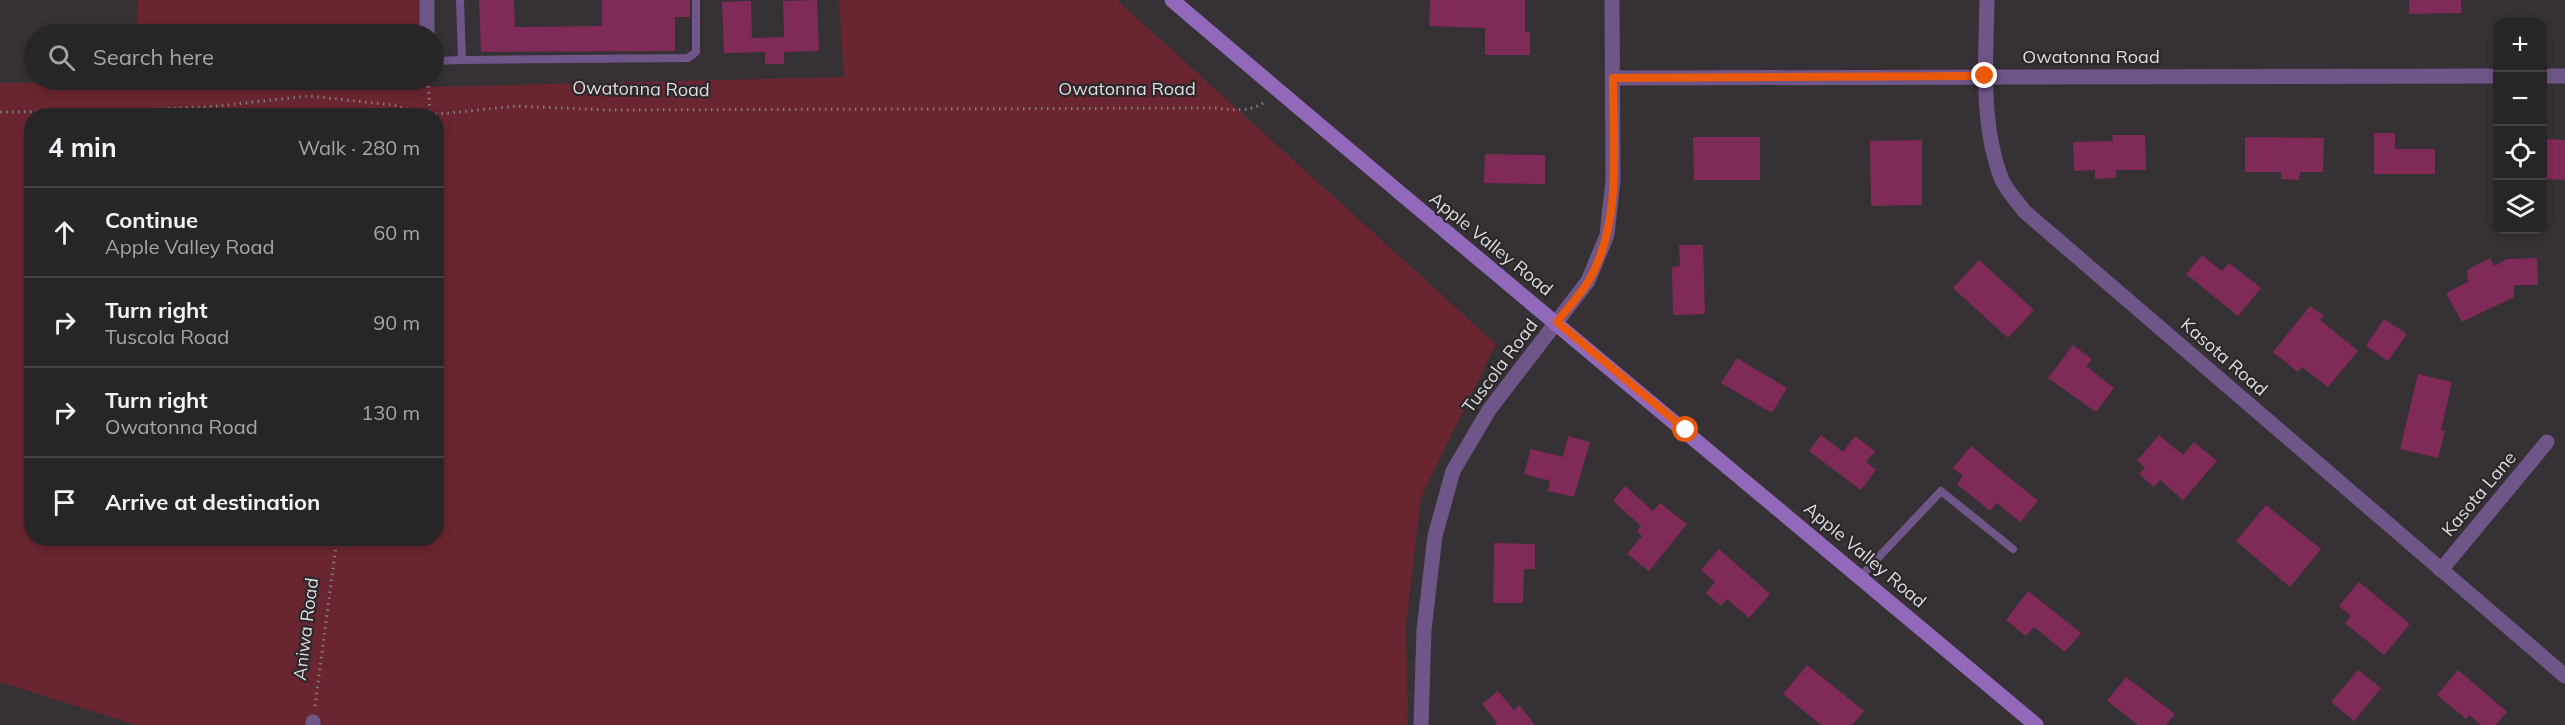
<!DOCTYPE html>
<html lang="en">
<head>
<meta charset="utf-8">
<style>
  :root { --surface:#282528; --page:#302d30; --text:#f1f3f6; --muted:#a5a5a8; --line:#444245 }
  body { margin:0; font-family:Mulish,sans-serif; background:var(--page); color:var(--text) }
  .controls { position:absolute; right:18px; top:18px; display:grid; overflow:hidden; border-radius:12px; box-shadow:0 3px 9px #0003 }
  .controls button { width:54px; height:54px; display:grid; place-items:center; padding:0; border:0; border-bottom:2px solid var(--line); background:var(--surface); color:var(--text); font:30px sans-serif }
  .stop { position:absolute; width:18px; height:18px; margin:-14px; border:4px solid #ea580c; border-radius:50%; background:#fff }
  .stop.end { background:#ea580c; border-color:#fff; box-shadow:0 2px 6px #0008 }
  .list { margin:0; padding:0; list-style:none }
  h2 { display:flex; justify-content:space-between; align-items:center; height:78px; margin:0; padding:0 24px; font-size:26px }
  h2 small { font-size:20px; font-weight:400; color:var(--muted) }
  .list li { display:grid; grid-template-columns:39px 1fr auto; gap:18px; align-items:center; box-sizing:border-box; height:90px; padding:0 24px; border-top:2px solid var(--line) }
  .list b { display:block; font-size:22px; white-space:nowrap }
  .list p { margin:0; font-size:20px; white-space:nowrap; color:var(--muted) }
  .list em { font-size:20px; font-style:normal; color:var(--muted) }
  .icon { flex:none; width:33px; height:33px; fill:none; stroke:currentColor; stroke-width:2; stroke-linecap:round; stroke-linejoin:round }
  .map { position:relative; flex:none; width:2565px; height:725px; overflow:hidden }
  .search { position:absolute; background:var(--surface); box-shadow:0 3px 9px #0003; left:24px; top:24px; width:420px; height:66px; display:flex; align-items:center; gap:15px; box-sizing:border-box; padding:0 21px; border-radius:33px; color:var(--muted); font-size:22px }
  .panel { position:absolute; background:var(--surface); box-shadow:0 3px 9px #0003; left:24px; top:108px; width:420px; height:438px; border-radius:24px }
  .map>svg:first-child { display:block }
</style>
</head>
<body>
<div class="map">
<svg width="2565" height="725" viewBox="0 0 2565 725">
  <rect width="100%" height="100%" fill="#353135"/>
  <!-- green -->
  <g fill="#6a2630" fill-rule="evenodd">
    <polygon points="138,0 427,0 428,34 136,34"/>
    <path d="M839,0H1117L1496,344L1421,497L1406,625L1408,725H136L0,682V83L133,82V80H428L429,87L844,77ZM32,116H436V538H32Z"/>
  </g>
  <!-- building -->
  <g fill="#802a57">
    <polygon points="479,0 514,0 515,27 602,26 602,0 690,0 690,17 675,17 675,51 481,52"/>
    <polygon points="817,0 819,51 784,52 784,64 765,64 765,52 724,53 722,2 751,1 752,38 784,37 783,1"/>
    <polygon points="1430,0 1525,0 1525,32 1530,32 1530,55 1485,55 1485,28 1429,26"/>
    <polygon points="2409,0 2461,0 2461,13 2409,14"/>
    <polygon points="2374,133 2395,133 2395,149 2435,149 2435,174 2374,174"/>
    <polygon points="2112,135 2145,135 2146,170 2116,170 2116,178 2095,179 2095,170 2074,171 2073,142 2113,141"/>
    <polygon points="1693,137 1760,137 1760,180 1694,180"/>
    <polygon points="2245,137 2324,138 2323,172 2300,172 2299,180 2281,179 2281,172 2245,172"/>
    <polygon points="2542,139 2565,140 2565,180 2542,179"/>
    <polygon points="1922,140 1922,205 1871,206 1870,141"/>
    <polygon points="1485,154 1545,155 1545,184 1484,183"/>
    <polygon points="1679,245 1703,245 1705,314 1673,315 1672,267 1680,266"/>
    <polygon points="2202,255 2222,271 2229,263 2261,288 2238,316 2186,274"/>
    <polygon points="2490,258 2494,266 2507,259 2537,258 2538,285 2514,285 2514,297 2462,322 2446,293 2468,282 2467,270"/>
    <polygon points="1979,260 2034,310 2008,338 1953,288"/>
    <polygon points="2310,306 2324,316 2320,320 2358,351 2328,387 2302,367 2298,372 2273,352"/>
    <polygon points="2384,319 2407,334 2388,361 2366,346"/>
    <polygon points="2073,345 2092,359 2086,366 2114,388 2096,412 2048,378"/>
    <polygon points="1737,358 1787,388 1772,413 1721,383"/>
    <polygon points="2418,374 2452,382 2441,430 2445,431 2438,458 2400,449"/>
    <polygon points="1821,435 1843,452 1855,436 1875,451 1866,462 1876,470 1861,490 1809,451"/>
    <polygon points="2159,435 2183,455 2194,442 2217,461 2183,500 2160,480 2154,487 2139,474 2145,467 2137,461"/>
    <polygon points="1568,436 1590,442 1574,497 1548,491 1550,481 1524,474 1531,449 1563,457"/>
    <polygon points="1971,446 2038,501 2020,522 1997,503 1990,511 1957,484 1963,476 1953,468"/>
    <polygon points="1625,486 1653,511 1660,503 1687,524 1649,571 1627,554 1642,536 1637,531 1641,526 1613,501"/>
    <polygon points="2266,505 2321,549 2290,587 2236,541"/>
    <polygon points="1494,543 1535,544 1535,569 1524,569 1523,603 1493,603"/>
    <polygon points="1719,549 1770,594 1749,618 1727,599 1721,606 1706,593 1715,582 1701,570"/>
    <polygon points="2359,582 2410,624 2384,655 2345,623 2351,616 2339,606"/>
    <polygon points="2028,591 2081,633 2065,652 2034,627 2026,636 2006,620"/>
    <polygon points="1807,665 1864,711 1852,725 1821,725 1783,694"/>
    <polygon points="2358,670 2381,688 2354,721 2331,702"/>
    <polygon points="2458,670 2507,712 2496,725 2481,725 2469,715 2466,719 2437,695"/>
    <polygon points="2126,677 2175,714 2166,725 2138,725 2107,701"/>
    <polygon points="1498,691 1514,710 1519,705 1535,725 1495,725 1497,723 1482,704"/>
  </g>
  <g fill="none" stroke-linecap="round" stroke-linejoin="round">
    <!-- path -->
    <g stroke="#7f7c7f" stroke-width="3" stroke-dasharray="1.5 4.5" stroke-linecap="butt">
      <polyline points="428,80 430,116"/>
      <path d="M0,112L123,111L218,106L308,96L393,105L430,115L516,106L607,110L1215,108C1234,110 1250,113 1266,101"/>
      <polyline points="315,706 337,538"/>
    </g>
    <!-- service -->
    <g stroke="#6f5689" stroke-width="8">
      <polyline points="462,60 688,58 696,52 696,0"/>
      <polyline points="434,61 462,60 460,0"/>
      <polyline points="1860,577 1941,491 2013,549"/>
    </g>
    <!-- minor -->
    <g stroke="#6f5689" stroke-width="15">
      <polyline points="427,0 427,34"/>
      <polyline points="2542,76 2565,76"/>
      <polyline points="1613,78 2498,76"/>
      <polyline points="2441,570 2547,442"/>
      <polyline points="313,725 313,722"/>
    </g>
    <!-- tertiary -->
    <g stroke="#6f5689" stroke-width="15">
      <path d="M1987,0C1986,59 1980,125 2002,180C2007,191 2017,201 2024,211L2565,676"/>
      <polyline points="1421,725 1424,630 1435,536 1453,471 1489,410 1588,281 1607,235 1613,180 1612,0"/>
    </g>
    <!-- secondary -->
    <path stroke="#9168ba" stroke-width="15" d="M1172,0C1458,244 1748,483 2036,725"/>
  </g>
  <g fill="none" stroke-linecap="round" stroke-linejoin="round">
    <!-- route -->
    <path stroke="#ea580c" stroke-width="8" d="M1686,430L1557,322C1567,309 1579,296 1588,282C1623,223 1613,144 1613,78L1985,76"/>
  </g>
  <g text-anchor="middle" stroke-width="4.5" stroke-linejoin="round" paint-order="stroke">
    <!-- street labels -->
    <g font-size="18" fill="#dedbde" stroke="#2b272b">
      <text x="2091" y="63">Owatonna Road</text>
      <text transform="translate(641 89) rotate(1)" y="6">Owatonna Road</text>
      <text x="1127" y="95">Owatonna Road</text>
      <text transform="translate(1491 244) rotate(39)" y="6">Apple Valley Road</text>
      <text transform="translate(2224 357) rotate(41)" y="6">Kasota Road</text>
      <text transform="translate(1500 366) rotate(-53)" y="6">Tuscola Road</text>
      <text transform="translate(2479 494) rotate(-50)" y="6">Kasota Lane</text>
      <text transform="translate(1865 555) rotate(40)" y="6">Apple Valley Road</text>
      <text transform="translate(306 629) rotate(-83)" y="6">Aniwa Road</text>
    </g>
  </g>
</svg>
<div class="controls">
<button>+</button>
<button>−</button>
<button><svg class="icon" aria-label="locate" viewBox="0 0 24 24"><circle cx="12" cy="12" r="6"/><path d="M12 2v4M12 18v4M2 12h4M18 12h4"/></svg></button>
<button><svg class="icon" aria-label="layers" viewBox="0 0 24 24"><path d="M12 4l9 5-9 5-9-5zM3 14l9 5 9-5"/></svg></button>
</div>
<div class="stop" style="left:1686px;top:430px"></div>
<div class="stop end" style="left:1985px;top:76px"></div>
<div class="search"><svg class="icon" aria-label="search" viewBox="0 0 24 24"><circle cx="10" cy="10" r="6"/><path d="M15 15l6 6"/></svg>Search here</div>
<section class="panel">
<h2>4 min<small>Walk · 280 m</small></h2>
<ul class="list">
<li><svg class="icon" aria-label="ahead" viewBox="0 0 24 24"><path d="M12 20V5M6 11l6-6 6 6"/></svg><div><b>Continue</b><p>Apple Valley Road</p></div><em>60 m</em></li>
<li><svg class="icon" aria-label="right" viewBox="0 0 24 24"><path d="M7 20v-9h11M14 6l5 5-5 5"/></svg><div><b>Turn right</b><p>Tuscola Road</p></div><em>90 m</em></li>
<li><svg class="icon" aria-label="right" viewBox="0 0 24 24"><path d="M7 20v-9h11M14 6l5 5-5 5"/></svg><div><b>Turn right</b><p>Owatonna Road</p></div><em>130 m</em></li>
<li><svg class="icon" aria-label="arrive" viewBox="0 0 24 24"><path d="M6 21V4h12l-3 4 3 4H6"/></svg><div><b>Arrive at destination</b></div></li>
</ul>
</section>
</div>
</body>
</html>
